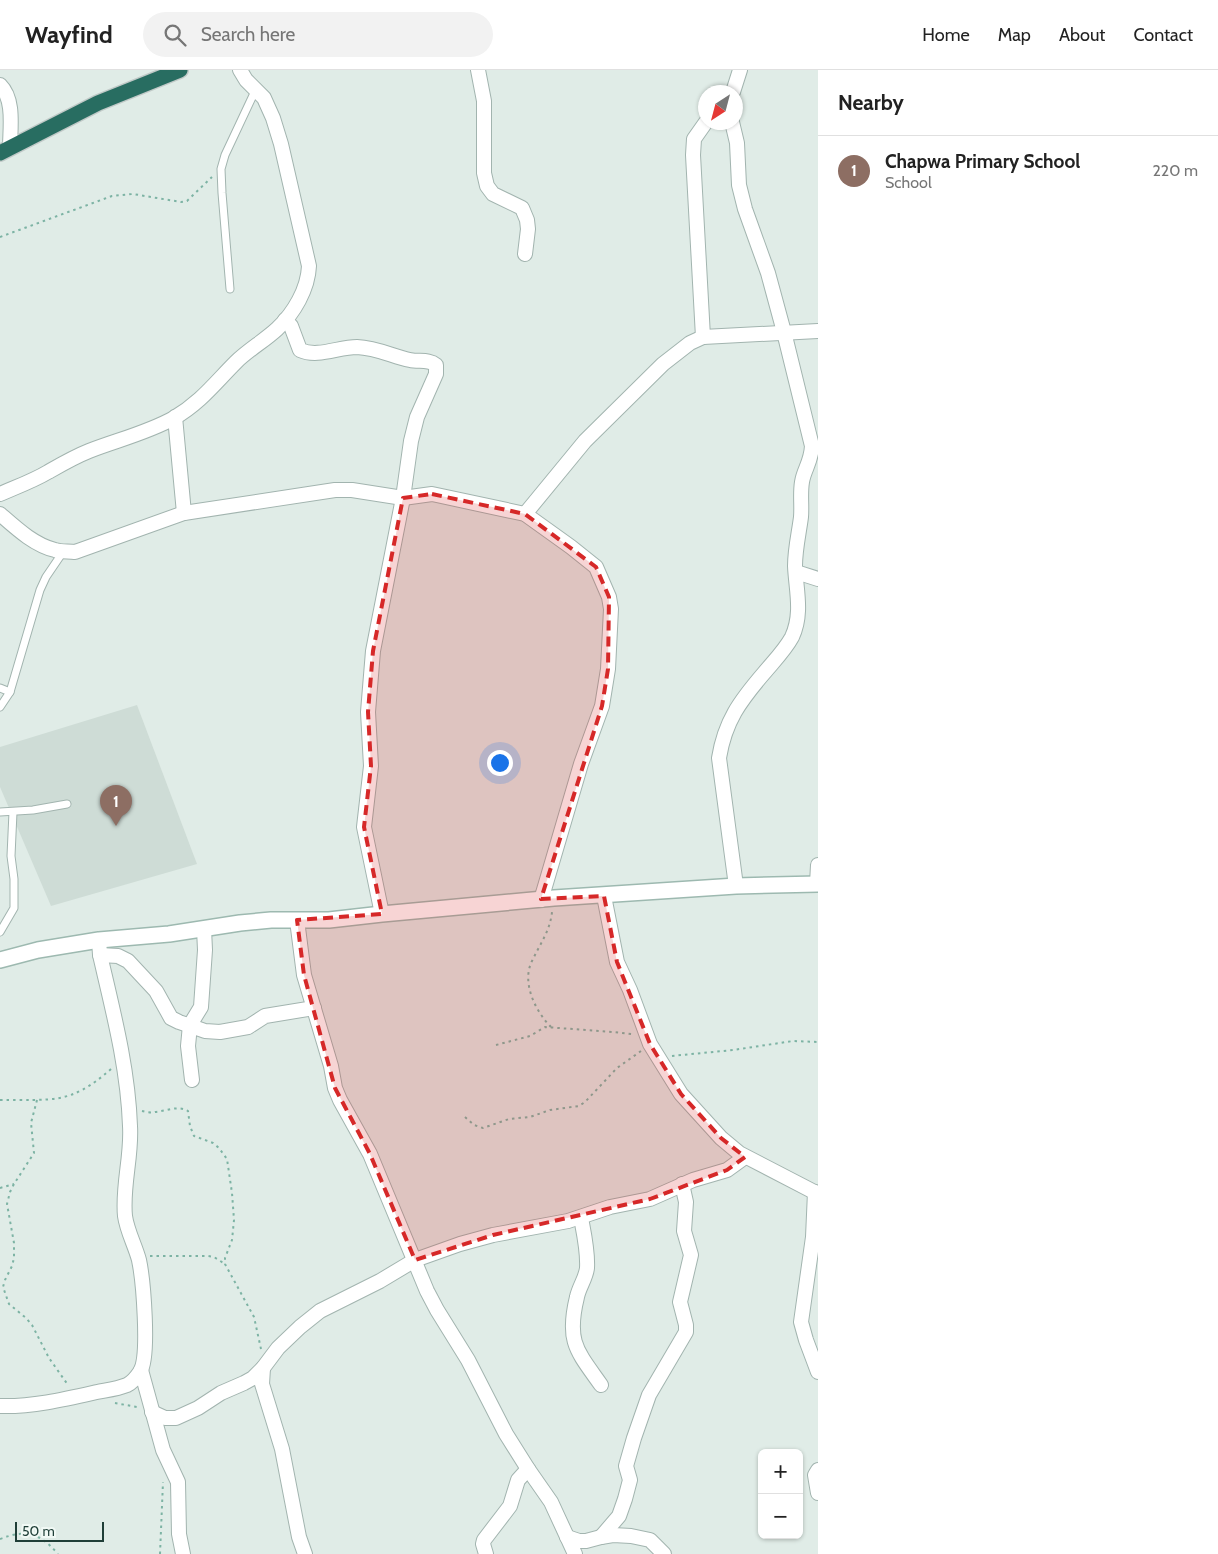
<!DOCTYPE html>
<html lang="en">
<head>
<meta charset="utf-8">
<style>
  :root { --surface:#fff; --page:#f2f2f2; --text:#222; --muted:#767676; --line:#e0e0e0; --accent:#854b35 }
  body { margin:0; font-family:Cabin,sans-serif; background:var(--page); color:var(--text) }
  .controls { position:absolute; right:15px; bottom:15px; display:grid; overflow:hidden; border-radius:8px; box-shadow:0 1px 4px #0004 }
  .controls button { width:45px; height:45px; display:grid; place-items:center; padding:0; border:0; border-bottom:1px solid var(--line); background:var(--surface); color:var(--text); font:25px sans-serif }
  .compass { position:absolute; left:698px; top:15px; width:45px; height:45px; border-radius:50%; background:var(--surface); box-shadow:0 1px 4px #0004; rotate:216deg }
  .scale { position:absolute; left:15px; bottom:12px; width:89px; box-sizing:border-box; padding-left:5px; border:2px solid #1f3e37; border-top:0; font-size:14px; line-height:18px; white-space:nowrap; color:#1f3e37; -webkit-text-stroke:4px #f1f9f5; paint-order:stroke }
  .you { position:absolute; left:499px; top:692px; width:18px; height:18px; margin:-12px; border:4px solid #fff; border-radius:50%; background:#1a73e8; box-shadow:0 0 0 8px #1a73e833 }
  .badge { display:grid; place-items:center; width:32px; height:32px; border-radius:50%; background:var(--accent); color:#fff; font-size:16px; font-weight:700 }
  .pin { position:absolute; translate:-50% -41px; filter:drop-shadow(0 1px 2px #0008) }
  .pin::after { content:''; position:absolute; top:26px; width:18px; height:15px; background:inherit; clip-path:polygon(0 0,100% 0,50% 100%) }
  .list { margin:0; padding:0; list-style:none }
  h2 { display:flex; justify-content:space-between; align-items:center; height:65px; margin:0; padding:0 20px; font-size:21px }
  h2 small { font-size:16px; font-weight:400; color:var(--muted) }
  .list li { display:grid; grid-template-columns:32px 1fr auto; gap:15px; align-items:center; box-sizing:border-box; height:70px; padding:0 20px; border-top:1px solid var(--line) }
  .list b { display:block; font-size:19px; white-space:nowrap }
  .list p { margin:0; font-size:16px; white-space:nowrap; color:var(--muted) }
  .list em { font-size:16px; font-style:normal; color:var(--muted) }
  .icon { flex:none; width:28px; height:28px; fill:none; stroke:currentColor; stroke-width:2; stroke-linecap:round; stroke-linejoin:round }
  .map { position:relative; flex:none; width:818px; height:1484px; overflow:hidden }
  header { display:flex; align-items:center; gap:30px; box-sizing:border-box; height:70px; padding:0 25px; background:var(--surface); border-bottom:1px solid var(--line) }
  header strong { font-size:24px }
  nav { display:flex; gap:28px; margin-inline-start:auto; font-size:18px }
  .search { width:350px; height:45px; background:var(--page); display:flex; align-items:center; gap:12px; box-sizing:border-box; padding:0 18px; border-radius:28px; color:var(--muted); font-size:19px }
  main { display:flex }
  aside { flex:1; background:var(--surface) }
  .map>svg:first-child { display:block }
</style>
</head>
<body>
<header>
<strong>Wayfind</strong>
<div class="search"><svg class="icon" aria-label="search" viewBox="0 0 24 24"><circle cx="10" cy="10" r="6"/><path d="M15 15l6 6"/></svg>Search here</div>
<nav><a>Home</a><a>Map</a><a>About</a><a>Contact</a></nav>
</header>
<main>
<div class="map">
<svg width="818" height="1484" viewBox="0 0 818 1484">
  <rect width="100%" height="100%" fill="#e0ece7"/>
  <!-- built -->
  <polygon fill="#cedcd6" points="137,635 197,794 51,836 0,717 0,677"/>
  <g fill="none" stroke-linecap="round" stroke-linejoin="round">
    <defs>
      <g id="lane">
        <polyline points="230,219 222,123 221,99 225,85 256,19"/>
        <polyline points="0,618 10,622"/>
        <polyline points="0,637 10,622 40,520 46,507 63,482"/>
        <polyline points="0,742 33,740 67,734"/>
        <polyline points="0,862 14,838 14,809 11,786 13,742"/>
      </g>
      <g id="street">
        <polyline points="478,0 484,31 484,103 487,116 493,124 522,138 527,150 528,159 525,184"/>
        <path d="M0,15C15,30 10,58 10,78"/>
        <polyline points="733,22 740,0"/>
        <path d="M732,52L737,73L739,115L745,139L768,203L784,262L812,376C811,393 804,399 802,412C800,424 802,435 801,447C799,463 795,479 795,496C796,520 803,543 792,567C785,580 774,591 764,603C740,631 725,651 719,688L736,816"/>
        <path d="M285,250L291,256L300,280C318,288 338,277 357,277C377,278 392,286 410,290C419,292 429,289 436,295V304L417,347L411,371L403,428L373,581L368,642L371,696L364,757L382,844"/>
        <polyline points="703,267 693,85 694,69 706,52"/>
        <polyline points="175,347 184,443"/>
        <path d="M0,424C16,417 33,411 48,402C62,394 74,387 89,381C117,370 147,363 174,348C201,332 214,314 236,292C248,280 264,271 277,259C294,243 308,219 309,196L281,74L273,48L264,28L246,10L240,0"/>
        <path d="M0,444C16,458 34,475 55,480C61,482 69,481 75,482L184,443L335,420H352L403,428L432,424L525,444L571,477L596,497L609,527L611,539L608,599L602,636L581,694L541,830"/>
        <polyline points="525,444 585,371 663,294 690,273 703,267 818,261"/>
        <polyline points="796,502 818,509"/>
        <polyline points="817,814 818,795"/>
        <polyline points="604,826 617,892 630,920 650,974 681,1024 721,1068 739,1083 818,1124"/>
        <polyline points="297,850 304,905 331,996 335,1018 340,1030 370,1084 427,1221 437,1240 468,1290 506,1364 528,1399 551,1432 575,1484"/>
        <polyline points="100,885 118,886 128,891 156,921 171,948 179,952 205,961 220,962 248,957 265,946 314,938"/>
        <polyline points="192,1010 188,976 190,955 201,937 205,880 204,859"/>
        <polyline points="815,1122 813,1167 801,1252 806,1270 818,1302"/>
        <path d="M581,1148C584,1164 588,1181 587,1198C586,1208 579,1217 577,1227C566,1272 577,1281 601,1315"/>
        <polyline points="263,1298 262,1314 282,1379 299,1467 305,1484"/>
        <polyline points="141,1300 163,1380 178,1412 179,1464 183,1484"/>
        <path d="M0,1336C32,1337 66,1329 97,1322C107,1320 117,1319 127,1315C133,1312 136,1308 140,1302C150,1286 143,1209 139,1190C135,1175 127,1161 125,1146C122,1116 132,1086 130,1056C128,998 113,941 100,885L99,870"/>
        <polyline points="152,1342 165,1348 176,1348 198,1338 221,1323 244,1313 253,1308 263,1298 278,1278 300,1257 320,1241 380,1211 415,1190 460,1174 493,1165 568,1151 610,1137 650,1129 693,1110 727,1100 745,1087"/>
        <polyline points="818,1400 815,1405 818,1423"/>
        <polyline points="567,1467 579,1471 586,1471 601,1467 613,1465 631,1466 650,1470 664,1484"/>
        <polyline points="601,1467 619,1446 625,1429 630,1410 626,1396 634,1368 649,1325 686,1262 686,1255 680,1232 691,1185 684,1161 686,1132 682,1114"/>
        <polyline points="486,1484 483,1474 484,1470 510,1436 518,1410 528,1399"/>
      </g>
      <polyline id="secondary" points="0,890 38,880 99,870 169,864 240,853 271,850 329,850 382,844 554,828 736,816 818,814"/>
      <polyline id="highway" points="0,83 98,33 180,0"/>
    </defs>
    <!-- lane casing -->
    <use href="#lane" stroke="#a2b4af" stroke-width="9"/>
    <!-- street casing -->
    <use href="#street" stroke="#a2b4af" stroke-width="16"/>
    <!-- secondary casing -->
    <use href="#secondary" stroke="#9db9b0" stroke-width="18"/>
    <!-- highway casing -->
    <use href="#highway" stroke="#c0c9c7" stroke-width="18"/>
    <!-- path -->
    <g stroke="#7db3a4" stroke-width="2" stroke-dasharray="2.5 4" stroke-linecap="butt">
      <polyline points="0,167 112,126 133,124 181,132 187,131 212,107"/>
      <path d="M551,957C536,942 521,913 532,891C540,874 550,861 552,842"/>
      <polyline points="496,975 530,966 545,957 613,962 632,964"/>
      <polyline points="672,986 733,980 793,971 818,972"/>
      <path d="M0,1030C52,1029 69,1036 111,999"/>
      <polyline points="37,1030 31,1053 34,1083 14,1114 10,1122 7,1134 14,1173 14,1188 12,1196 5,1210 3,1217 9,1234 26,1248 32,1255 49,1288 68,1315"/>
      <path d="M142,1041C146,1042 151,1043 155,1042C166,1041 178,1035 188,1041L190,1056L194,1066L213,1073L219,1078L227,1089L232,1123L234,1150L232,1170L225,1188V1194L254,1247L261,1279"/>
      <polyline points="465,1047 474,1055 483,1058 509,1049 530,1047 550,1040 579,1036 585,1032 617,998 641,981"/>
      <polyline points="0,1118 14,1114"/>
      <polyline points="150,1186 208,1186 214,1187 225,1194"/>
      <polyline points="115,1333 137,1337"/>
      <path d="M0,1469C26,1459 40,1463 58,1484"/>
      <polyline points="160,1484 163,1412"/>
    </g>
    <!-- lane -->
    <use href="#lane" stroke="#fff" stroke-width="7"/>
    <!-- street -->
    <use href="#street" stroke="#fff" stroke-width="14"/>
    <!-- secondary -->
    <use href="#secondary" stroke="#fff" stroke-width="15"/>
    <!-- highway -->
    <use href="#highway" stroke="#286d61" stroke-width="15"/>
  </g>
  <!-- marked area -->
  <path fill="#d62828" fill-opacity="0.2" stroke="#d62828" stroke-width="4" stroke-dasharray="10 6" stroke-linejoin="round" d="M432,424L525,444L596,497L609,527L608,599L602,636L541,829L604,826L617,892L650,974L681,1024L721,1068L745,1087L727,1100L650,1129L493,1165L415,1190L370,1084L335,1018L304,905L297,850L382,844L364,757L371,696L368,642L373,581L403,428Z"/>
</svg>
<div class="controls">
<button>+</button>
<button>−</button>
</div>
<svg class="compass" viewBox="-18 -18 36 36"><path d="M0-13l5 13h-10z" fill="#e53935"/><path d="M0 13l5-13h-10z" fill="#767676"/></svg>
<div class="scale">50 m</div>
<div class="you"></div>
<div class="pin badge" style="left:116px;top:756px;background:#8d6e63">1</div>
</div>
<aside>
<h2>Nearby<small></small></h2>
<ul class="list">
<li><span class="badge" style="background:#8d6e63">1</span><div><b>Chapwa Primary School</b><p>School</p></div><em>220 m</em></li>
</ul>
</aside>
</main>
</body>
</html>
